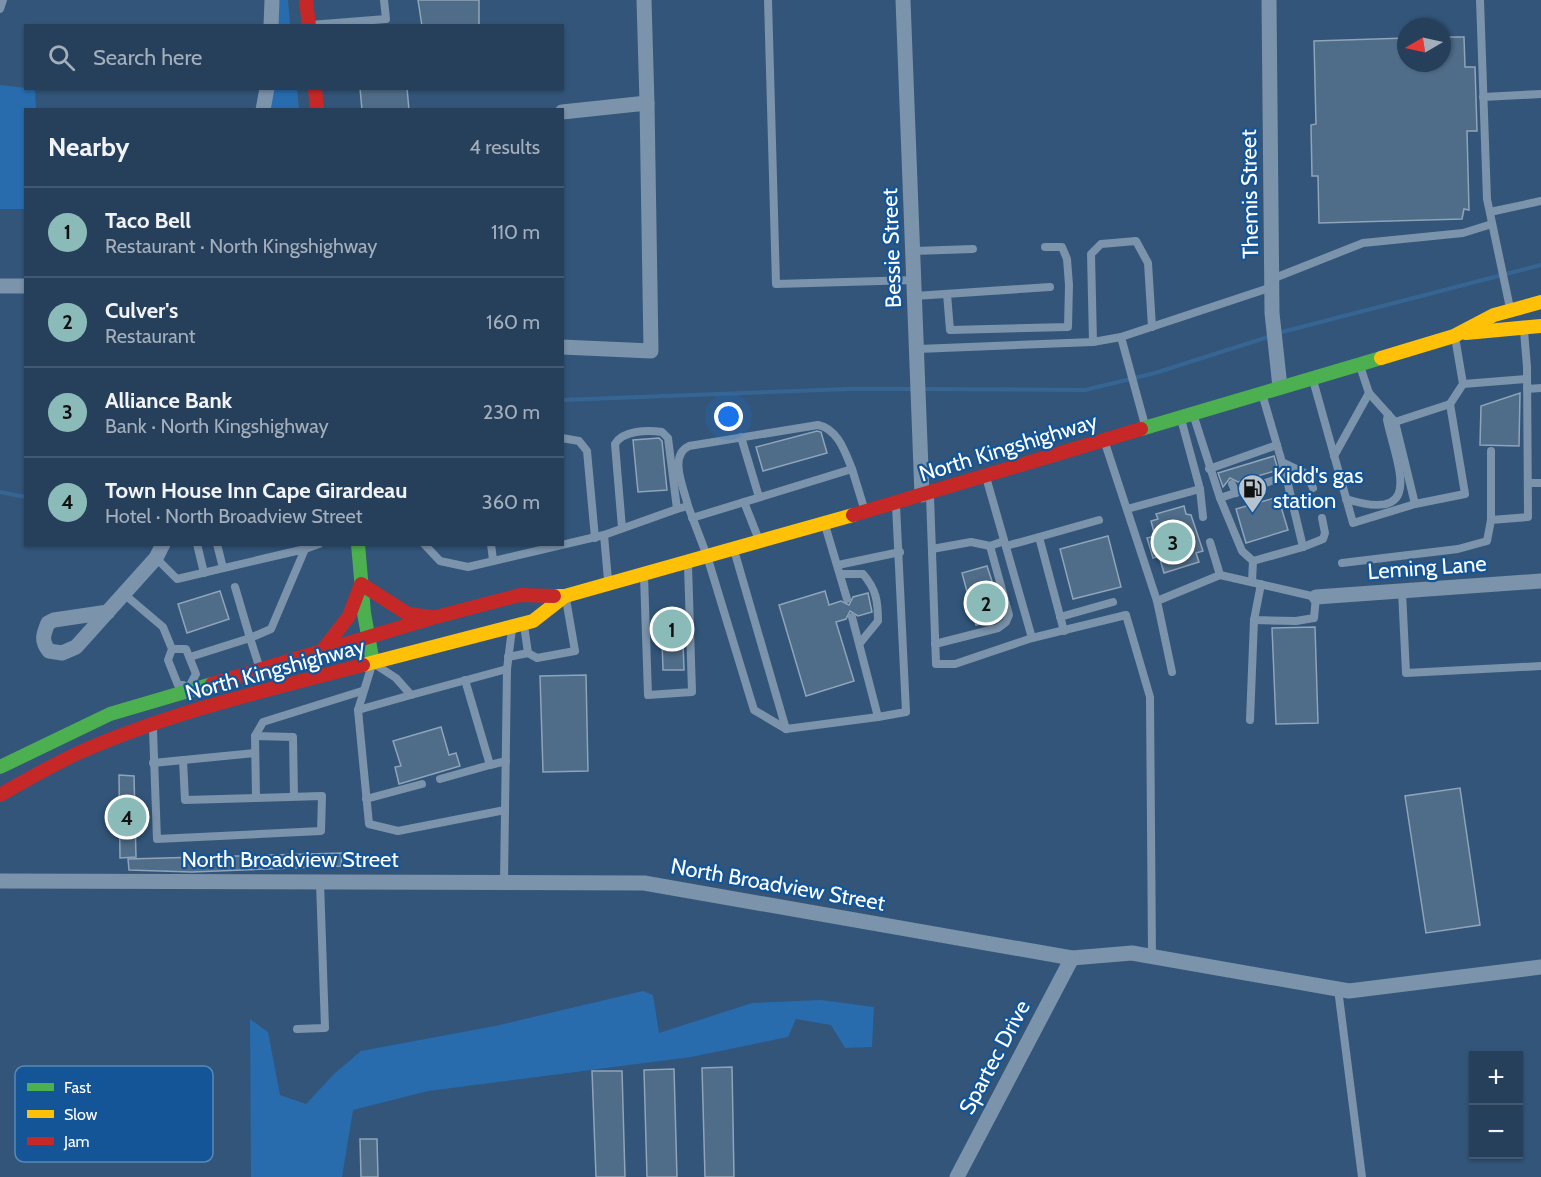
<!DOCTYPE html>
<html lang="en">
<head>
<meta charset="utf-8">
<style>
  :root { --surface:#26405b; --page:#2e4761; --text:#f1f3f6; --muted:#a4afbb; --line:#425971; --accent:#8bbbb9 }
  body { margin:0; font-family:Cabin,sans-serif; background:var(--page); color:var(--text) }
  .controls { position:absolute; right:18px; bottom:18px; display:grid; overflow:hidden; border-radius:0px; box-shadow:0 2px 4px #0004 }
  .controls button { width:54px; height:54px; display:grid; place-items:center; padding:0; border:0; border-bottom:2px solid var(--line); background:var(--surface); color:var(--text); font:30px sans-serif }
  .compass { position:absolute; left:1397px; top:18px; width:54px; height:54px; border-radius:50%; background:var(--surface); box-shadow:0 2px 4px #0004; rotate:261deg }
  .you { position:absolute; left:729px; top:417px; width:21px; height:21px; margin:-15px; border:4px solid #fff; border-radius:50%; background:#1a73e8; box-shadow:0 0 0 9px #1a73e833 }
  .badge { display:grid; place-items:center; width:39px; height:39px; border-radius:50%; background:var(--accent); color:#111; font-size:20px; font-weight:700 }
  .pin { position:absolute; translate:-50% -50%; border:3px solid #fff; box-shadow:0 2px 6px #0006 }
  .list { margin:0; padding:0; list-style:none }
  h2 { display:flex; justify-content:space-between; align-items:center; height:78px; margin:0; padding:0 24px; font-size:26px }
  h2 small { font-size:20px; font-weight:400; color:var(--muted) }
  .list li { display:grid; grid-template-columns:39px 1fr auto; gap:18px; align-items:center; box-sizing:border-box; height:90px; padding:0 24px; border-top:2px solid var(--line) }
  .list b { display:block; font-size:22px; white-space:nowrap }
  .list p { margin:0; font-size:20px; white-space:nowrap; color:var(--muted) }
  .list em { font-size:20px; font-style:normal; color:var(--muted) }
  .icon { flex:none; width:33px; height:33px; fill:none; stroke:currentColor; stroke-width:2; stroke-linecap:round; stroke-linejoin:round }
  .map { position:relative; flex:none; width:1541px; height:1177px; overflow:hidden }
  .search { position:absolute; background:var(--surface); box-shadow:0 2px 4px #0004; left:24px; top:24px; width:540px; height:66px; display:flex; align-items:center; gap:15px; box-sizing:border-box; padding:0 21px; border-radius:0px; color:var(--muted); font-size:22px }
  .panel { position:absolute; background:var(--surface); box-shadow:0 2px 4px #0004; left:24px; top:108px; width:540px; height:438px; border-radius:0px }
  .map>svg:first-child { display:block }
</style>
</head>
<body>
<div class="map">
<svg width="1541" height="1177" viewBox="0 0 1541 1177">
  <rect width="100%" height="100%" fill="#325579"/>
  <!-- green -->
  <g fill="#286cae">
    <polygon points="277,0 288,0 290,25 274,26"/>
    <polygon points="0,85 35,89 36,109 26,110 25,209 0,209"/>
    <polygon points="266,89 297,89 299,109 264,110"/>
    <polygon points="643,991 653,995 659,1033 752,1003 821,1000 874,1007 872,1047 845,1048 831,1025 796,1019 788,1037 691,1057 428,1091 353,1110 342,1177 251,1177 250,1019 268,1032 280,1095 306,1104 334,1074 361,1051 495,1026"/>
  </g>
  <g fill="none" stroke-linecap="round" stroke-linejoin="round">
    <!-- stream -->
    <g stroke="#376593" stroke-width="4">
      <polyline points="1278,333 1541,265"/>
      <polyline points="923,389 1085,390 1155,373 1271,336"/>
      <polyline points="562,400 848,389 916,389"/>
      <polyline points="0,492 26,497"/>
    </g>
  </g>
  <!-- building -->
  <g fill="#4f6c88" stroke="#90a4b9" stroke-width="1.5">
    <polygon points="418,0 479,0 479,26 422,26"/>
    <polygon points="1442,37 1464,37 1465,67 1475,67 1477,131 1467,131 1469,210 1464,209 1462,219 1319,223 1318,176 1312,176 1311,125 1316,124 1314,41 1406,38 1406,63 1442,63"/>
    <polygon points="360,88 407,88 409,110 362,110"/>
    <polygon points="1520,393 1519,446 1480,445 1481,406"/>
    <polygon points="817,431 821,432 827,453 763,471 756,447"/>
    <polygon points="659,438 662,441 667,490 638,492 633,440"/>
    <polygon points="1274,456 1278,470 1238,482 1230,478 1223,487 1218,473"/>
    <polygon points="1278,497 1288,530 1246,543 1236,509"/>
    <polygon points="1184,506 1186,514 1191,515 1203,551 1196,553 1199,562 1164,573 1159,556 1153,558 1147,538 1155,536 1151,521 1158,519 1156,514"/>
    <polygon points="1108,536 1121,587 1073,599 1060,549"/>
    <polygon points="987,566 1003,615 1001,618 976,625 962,573"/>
    <polygon points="220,591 229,619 187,633 178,604"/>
    <polygon points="825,591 829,605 841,601 849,605 853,597 868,593 872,612 858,616 850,611 846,619 836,622 854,681 806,696 779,605"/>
    <polygon points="661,614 682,614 684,670 663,670"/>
    <polygon points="1315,627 1318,723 1276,724 1272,628"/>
    <polygon points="586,675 588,771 543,772 540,676"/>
    <polygon points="441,727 449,755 456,753 460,766 399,784 395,767 401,766 393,741"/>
    <polygon points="119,775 134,776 136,857 120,858"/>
    <polygon points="1460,788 1480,925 1426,933 1405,796"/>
    <polygon points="342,853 341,866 192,872 129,870 128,859"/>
    <polygon points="732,1067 734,1177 705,1177 702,1068"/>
    <polygon points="674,1069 677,1177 647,1177 644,1070"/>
    <polygon points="592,1071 622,1071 625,1177 596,1177"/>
    <polygon points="360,1139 377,1139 378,1177 361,1177"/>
  </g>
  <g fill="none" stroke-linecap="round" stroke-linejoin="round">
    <!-- lane -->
    <g stroke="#7b93ab" stroke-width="8">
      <polyline points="768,0 776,284 915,280"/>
      <polyline points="1480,0 1487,199 1510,308"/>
      <polyline points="0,9 3,0"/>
      <polyline points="310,25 386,19 384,0"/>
      <polyline points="1483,97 1541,94"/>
      <polyline points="1490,212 1541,201"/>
      <polyline points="914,251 973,249"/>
      <polyline points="1272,279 1363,243 1463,233 1492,224"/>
      <polyline points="947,294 950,330 1068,327 1069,285 1067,259 1062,247 1045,247"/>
      <polyline points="915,296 1050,287"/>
      <polyline points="1121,337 1145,425"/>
      <polyline points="1093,342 1091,254 1101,244 1136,241 1148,263 1152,327"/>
      <polyline points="918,349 1093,342 1121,337 1272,287"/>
      <polyline points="1360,366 1369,393 1395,422 1415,504"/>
      <polyline points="1313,380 1353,523 1415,504 1465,494 1450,404 1463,384 1455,337"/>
      <polyline points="1463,384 1527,379"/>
      <polyline points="1527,389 1541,388"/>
      <polyline points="1194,417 1220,498 1286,476 1263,397"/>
      <polyline points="1181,419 1200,489 1203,517"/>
      <polyline points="1395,422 1450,404"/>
      <polyline points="741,437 759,497"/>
      <polyline points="562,438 579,441 587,451 595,538"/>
      <polyline points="1105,443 1157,601 1172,672"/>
      <polyline points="1334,456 1369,393"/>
      <polyline points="1282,462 1307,474 1313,488"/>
      <polyline points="1209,469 1277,445"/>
      <polyline points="986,477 1032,638 1126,615 1150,697 1152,957"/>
      <polyline points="1528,483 1541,483"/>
      <polyline points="1232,484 1236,493"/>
      <polyline points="930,496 936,664 955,664 1032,638"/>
      <polyline points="1220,498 1242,551 1253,561 1303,547 1286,476"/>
      <path d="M1346,499C1426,524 1397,466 1387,420L1388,414"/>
      <polyline points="744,502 759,540"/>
      <path d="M688,506C684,488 668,456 689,446L818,425C838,429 845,452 852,469"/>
      <polyline points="677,509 688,506 707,556 754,710 786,729"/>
      <polyline points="1127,509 1200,489"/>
      <polyline points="692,518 852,469 864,508"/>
      <polyline points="1491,520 1491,451"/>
      <polyline points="825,525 847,599"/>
      <path d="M604,535L677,509L668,438L662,432C648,430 623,430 615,444L622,528"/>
      <polyline points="1039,537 1099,520"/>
      <polyline points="1210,542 1220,575"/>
      <polyline points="197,544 204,573"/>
      <polyline points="217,544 223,568"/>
      <polyline points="424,544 440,561 468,567 604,535 608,580"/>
      <polyline points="491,544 493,560"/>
      <polyline points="1006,546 1039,537 1064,631"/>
      <polyline points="1303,547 1323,539 1325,533 1322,518"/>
      <polyline points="305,549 319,544"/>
      <polyline points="932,549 971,542 990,546 1004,541"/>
      <polyline points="734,550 786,729 878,717 852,617"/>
      <polyline points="156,558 177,579 305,549 271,629 250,638 235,587"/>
      <polyline points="1342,563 1458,549 1487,541 1491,520 1528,517 1527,367 1524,331"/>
      <polyline points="838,565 900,552"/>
      <path d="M841,574H863C876,589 878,601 878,621L860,643"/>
      <polyline points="644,576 648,695 692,692 688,565"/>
      <polyline points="1252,582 1253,561"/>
      <polyline points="1402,591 1406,673 1541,666"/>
      <polyline points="124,594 163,627 172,649 168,660 178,685 183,685"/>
      <polyline points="1157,601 1220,575 1316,597 1314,618 1296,621 1254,620 1261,584"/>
      <polyline points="1060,617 1113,602"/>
      <polyline points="524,625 528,653"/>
      <polyline points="935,644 998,628 1006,622 1009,615 990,546"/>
      <polyline points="172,649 186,649 196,674 190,685"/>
      <polyline points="190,657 250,638 259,666"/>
      <polyline points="508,657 528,653 537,658 575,651 566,599"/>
      <polyline points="379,667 396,678 411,695 507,669"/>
      <polyline points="371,668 358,710 369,824 398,831 505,810"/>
      <polyline points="465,680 490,765 506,761"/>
      <polyline points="358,710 411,695"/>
      <polyline points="878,717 906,712 896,505"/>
      <polyline points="1250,720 1254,620"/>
      <polyline points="153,730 157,839 321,831 322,796 256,798 255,736 263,722 362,691"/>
      <polyline points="255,736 293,737 294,796"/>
      <polyline points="183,760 185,800 256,798"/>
      <polyline points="153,763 255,753"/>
      <polyline points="440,779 490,765"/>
      <polyline points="366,799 422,784"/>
      <polyline points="504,882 507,669 512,629"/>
      <polyline points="1338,989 1362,1177"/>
      <polyline points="297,1029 325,1028 320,882"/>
    </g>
    <!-- street -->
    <g stroke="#7b93ab" stroke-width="15">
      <polyline points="644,0 647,103"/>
      <polyline points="903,0 922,495"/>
      <polyline points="1269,0 1272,313 1280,387"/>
      <polyline points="271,26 272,0"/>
      <polyline points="263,110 267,88"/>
      <polyline points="562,112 647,103 651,351 562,347"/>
      <polyline points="0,286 26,286"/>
      <polyline points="1316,597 1541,581"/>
      <path d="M108,612L54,620L48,623C43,635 41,641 49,651L62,653L76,647L156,558L163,544"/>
      <polyline points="0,881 644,883 1072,958 1132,953 1349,991 1541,967"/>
      <polyline points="957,1177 1072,958"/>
    </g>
    <!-- fast -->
    <g stroke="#4caf50" stroke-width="14">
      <polyline points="1141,429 1381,358"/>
      <polyline points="358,544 364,613 373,663"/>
      <polyline points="0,767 110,714 212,684"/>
    </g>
    <!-- slow -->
    <g stroke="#ffc107" stroke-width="14">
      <polyline points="1466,333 1541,326"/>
      <polyline points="1381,358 1454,336 1494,315 1541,302"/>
      <polyline points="554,596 565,596 853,515"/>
      <polyline points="363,665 533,621 565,596"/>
    </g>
    <!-- jam -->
    <g stroke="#c62828" stroke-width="14">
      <polyline points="306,0 309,26"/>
      <polyline points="315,88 317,110"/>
      <polyline points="853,515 1141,429"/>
      <polyline points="321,652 349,616 361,584 408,614 431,617"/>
      <polyline points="212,684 432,618 520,595 554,596"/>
      <path d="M0,795C25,781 50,766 76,754C167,713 267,690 363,665"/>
    </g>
  </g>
  <!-- icons -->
  <defs>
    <symbol id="fuel-pin" viewBox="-11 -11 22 30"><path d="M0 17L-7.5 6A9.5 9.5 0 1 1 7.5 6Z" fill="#b7c4d0" stroke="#145597"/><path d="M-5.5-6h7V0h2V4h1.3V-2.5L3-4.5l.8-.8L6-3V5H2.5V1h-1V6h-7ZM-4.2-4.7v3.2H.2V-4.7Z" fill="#111"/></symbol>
  </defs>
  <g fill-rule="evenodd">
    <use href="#fuel-pin" x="1236" y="472" width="33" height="45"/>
  </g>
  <g text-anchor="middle" stroke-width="4.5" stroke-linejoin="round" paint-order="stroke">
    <!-- street labels -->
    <g font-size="22" fill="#fff" stroke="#145597">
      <text transform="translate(1249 194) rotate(-91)" y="8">Themis Street</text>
      <text transform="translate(891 248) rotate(-92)" y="8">Bessie Street</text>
      <text transform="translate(1008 447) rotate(-17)" y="8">North Kingshighway</text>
      <text transform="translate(1427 567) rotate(-4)" y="8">Leming Lane</text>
      <text transform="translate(275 669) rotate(-15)" y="8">North Kingshighway</text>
      <text x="290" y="867">North Broadview Street</text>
      <text transform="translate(778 884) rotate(10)" y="8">North Broadview Street</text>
      <text transform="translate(994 1057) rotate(-62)" y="8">Spartec Drive</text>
    </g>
    <!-- poi labels -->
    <g font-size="22" fill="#fff" stroke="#145597" text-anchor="start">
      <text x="1273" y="483">Kidd's gas<tspan x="1273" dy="25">station</tspan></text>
    </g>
  </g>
  <!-- legend -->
  <rect x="15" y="1066" width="198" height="96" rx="9" fill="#145597" stroke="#5a88b6" stroke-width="1.5"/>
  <rect x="27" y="1083" width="27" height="8" fill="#4caf50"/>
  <rect x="27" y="1110" width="27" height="8" fill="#ffc107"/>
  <rect x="27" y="1137" width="27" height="8" fill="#c62828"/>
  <g font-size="16" fill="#fff">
    <text x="64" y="1093">Fast</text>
    <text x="64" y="1120">Slow</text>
    <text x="64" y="1147">Jam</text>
  </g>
</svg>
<div class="controls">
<button>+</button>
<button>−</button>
</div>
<svg class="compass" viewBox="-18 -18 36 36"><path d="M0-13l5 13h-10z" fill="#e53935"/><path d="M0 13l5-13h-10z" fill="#a4afbb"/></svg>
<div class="you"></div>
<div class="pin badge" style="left:672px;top:629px">1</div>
<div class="pin badge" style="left:986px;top:603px">2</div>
<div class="pin badge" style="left:1173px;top:542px">3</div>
<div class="pin badge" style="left:127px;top:817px">4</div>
<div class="search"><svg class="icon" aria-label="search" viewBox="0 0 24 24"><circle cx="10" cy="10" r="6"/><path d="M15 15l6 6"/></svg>Search here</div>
<section class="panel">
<h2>Nearby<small>4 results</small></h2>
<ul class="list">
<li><span class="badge">1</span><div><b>Taco Bell</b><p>Restaurant · North Kingshighway</p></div><em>110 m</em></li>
<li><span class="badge">2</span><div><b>Culver's</b><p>Restaurant</p></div><em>160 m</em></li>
<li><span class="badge">3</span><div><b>Alliance Bank</b><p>Bank · North Kingshighway</p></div><em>230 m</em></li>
<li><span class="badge">4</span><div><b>Town House Inn Cape Girardeau</b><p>Hotel · North Broadview Street</p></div><em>360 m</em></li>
</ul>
</section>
</div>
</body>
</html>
